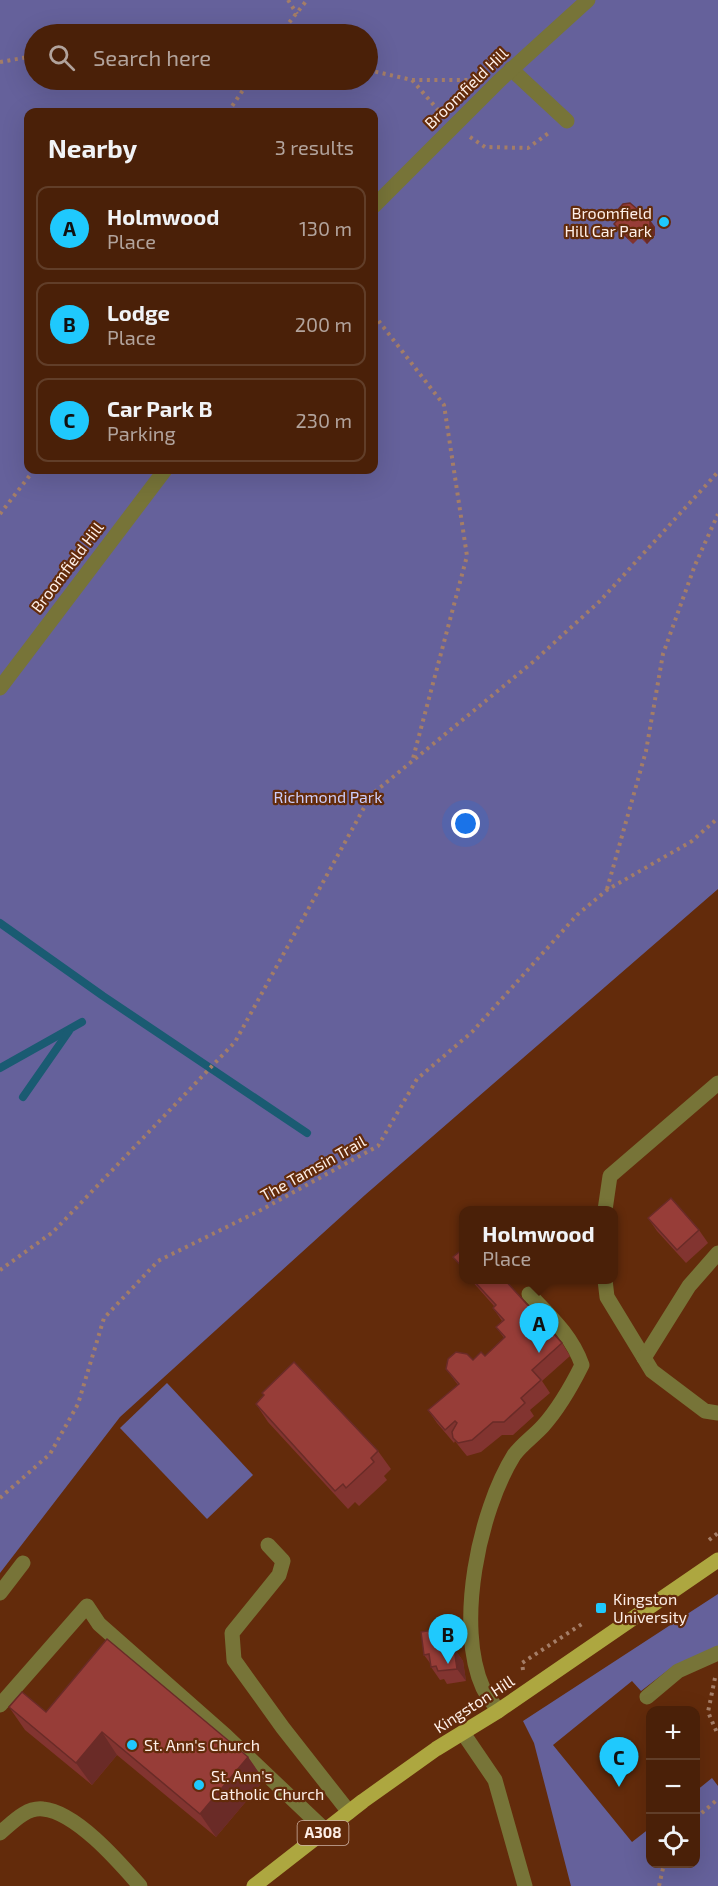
<!DOCTYPE html>
<html lang="en">
<head>
<meta charset="utf-8">
<style>
  :root { --surface:#4a2008; --page:#542d16; --text:#f1f3f6; --muted:#b2a39c; --line:#613e29; --accent:#1fc9fd }
  body { margin:0; font-family:"Exo 2",sans-serif; background:var(--page); color:var(--text) }
  .controls { position:absolute; right:18px; bottom:18px; display:grid; overflow:hidden; border-radius:12px; box-shadow:0 6px 24px #0002 }
  .controls button { width:54px; height:54px; display:grid; place-items:center; padding:0; border:0; border-bottom:2px solid var(--line); background:var(--surface); color:var(--text); font:30px sans-serif }
  .you { position:absolute; left:466px; top:824px; width:21px; height:21px; margin:-15px; border:4px solid #fff; border-radius:50%; background:#1a73e8; box-shadow:0 0 0 9px #1a73e833 }
  .badge { display:grid; place-items:center; width:39px; height:39px; border-radius:50%; background:var(--accent); color:#111; font-size:20px; font-weight:700 }
  .pin { position:absolute; translate:-50% -50px; filter:drop-shadow(0 2px 3px #0008) }
  .pin::after { content:''; position:absolute; top:32px; width:21px; height:18px; background:inherit; clip-path:polygon(0 0,100% 0,50% 100%) }
  .popup { position:absolute; left:459px; top:1206px; width:159px; height:78px; box-sizing:border-box; display:grid; place-content:center; border-radius:12px; background:var(--surface); filter:drop-shadow(0 2px 4px #0005); font-size:20px; white-space:nowrap; color:var(--muted) }
  .popup b { font-size:22px; color:var(--text) }
  .popup::after { content:''; position:absolute; left:50%; top:100%; margin-left:-12px; border:12px solid transparent; border-top-color:var(--surface) }
  .list { margin:0; padding:0; list-style:none }
  h2 { display:flex; justify-content:space-between; align-items:center; height:78px; margin:0; padding:0 24px; font-size:26px }
  h2 small { font-size:20px; font-weight:400; color:var(--muted) }
  .list li { display:grid; grid-template-columns:39px 1fr auto; gap:18px; align-items:center; box-sizing:border-box; height:84px; margin:0 12px 12px; padding:0 12px; border:2px solid var(--line); border-radius:12px }
  .list b { display:block; font-size:22px; white-space:nowrap }
  .list p { margin:0; font-size:20px; white-space:nowrap; color:var(--muted) }
  .list em { font-size:20px; font-style:normal; color:var(--muted) }
  .icon { flex:none; width:33px; height:33px; fill:none; stroke:currentColor; stroke-width:2; stroke-linecap:round; stroke-linejoin:round }
  .map { position:relative; flex:none; width:718px; height:1886px; overflow:hidden }
  .search { position:absolute; background:var(--surface); box-shadow:0 6px 24px #0002; left:24px; top:24px; width:354px; height:66px; display:flex; align-items:center; gap:15px; box-sizing:border-box; padding:0 21px; border-radius:33px; color:var(--muted); font-size:22px }
  .panel { position:absolute; background:var(--surface); box-shadow:0 6px 24px #0002; left:24px; top:108px; width:354px; height:366px; border-radius:12px }
  .map>svg:first-child { display:block }
</style>
</head>
<body>
<div class="map">
<svg width="718" height="1886" viewBox="0 0 718 1886">
  <rect width="100%" height="100%" fill="#632b0b"/>
  <!-- green -->
  <g fill="#65619b" fill-rule="evenodd">
    <path d="M0,0H718V889L365,1195L120,1417L0,1573ZM34,34H368V80H34ZM28,112H374V470H28Z"/>
    <polygon points="167,1383 253,1475 207,1519 120,1428"/>
    <polygon points="718,1594 718,1646 672,1667 641,1691 632,1681 553,1745 632,1842 650,1828 650,1864 696,1864 696,1791 712,1778 718,1786 718,1886 571,1886 534,1743 523,1721"/>
  </g>
  <g fill="none" stroke-linecap="round" stroke-linejoin="round">
    <!-- stream -->
    <g stroke="#1a5b72" stroke-width="8">
      <polyline points="0,923 103,996 307,1133"/>
      <polyline points="0,1068 82,1022"/>
      <polyline points="23,1097 69,1031"/>
    </g>
    <!-- path -->
    <g stroke="#a47d67" stroke-width="4" stroke-dasharray="3 4.5" stroke-linecap="butt">
      <polyline points="288,0 297,14"/>
      <polyline points="200,34 211,34"/>
      <polyline points="280,34 307,0"/>
      <polyline points="0,62 34,56"/>
      <polyline points="368,70 412,80 469,80"/>
      <polyline points="412,80 439,111"/>
      <polyline points="228,112 250,80"/>
      <polyline points="470,137 485,147 528,148 550,132"/>
      <polyline points="374,315 444,405 467,556 412,762"/>
      <polyline points="0,514 34,470"/>
      <polyline points="607,889 646,751 663,654 695,565 718,514"/>
      <polyline points="0,1270 53,1232 235,1042 371,795 533,662 600,601 718,472"/>
      <polyline points="0,1498 50,1454 78,1404 104,1318 158,1261 261,1210 378,1146 417,1079 472,1032 577,915 607,890 692,841 718,818"/>
      <polyline points="709,1540 718,1533"/>
      <polyline points="523,1670 522,1663 585,1622"/>
      <polyline points="715,1678 708,1712 718,1735"/>
      <polyline points="696,1818 718,1799"/>
      <polyline points="659,1886 664,1864"/>
    </g>
    <!-- minor -->
    <g stroke="#777438" stroke-width="15">
      <polyline points="511,69 567,121"/>
      <polyline points="374,206 500,80 588,0"/>
      <polyline points="0,688 165,470"/>
      <polyline points="605,1210 610,1176 718,1083"/>
      <polyline points="605,1280 607,1297 652,1371 705,1411 718,1413"/>
      <polyline points="644,1358 689,1286 718,1253"/>
      <polyline points="268,1545 283,1561 279,1575 232,1633 234,1660 283,1728 349,1812"/>
      <polyline points="0,1593 23,1563"/>
      <polyline points="647,1697 678,1671 718,1653"/>
      <polyline points="0,1705 87,1606 99,1624 226,1736 326,1831"/>
      <path d="M498,1711C494,1704 487,1696 483,1688C455,1626 479,1511 514,1455C522,1444 534,1436 543,1426C560,1407 571,1387 582,1365C572,1336 550,1316 529,1294"/>
      <polyline points="463,1733 495,1780 525,1886"/>
      <path d="M0,1833C12,1823 26,1807 43,1809C76,1812 119,1862 140,1886"/>
    </g>
    <!-- major -->
    <polyline stroke="#ada740" stroke-width="15" points="254,1886 363,1801 436,1749 498,1711 718,1560"/>
  </g>
  <!-- wall -->
  <g fill="#823430">
    <polygon points="616,212 655,227 655,235 647,244 640,237 633,244 619,231 614,224 620,217"/>
    <polygon points="648,1218 699,1230 708,1243 686,1263 657,1231"/>
    <polygon points="471,1280 505,1280 562,1343 570,1356 542,1381 550,1393 530,1410 534,1416 513,1435 502,1435 481,1452 467,1456 462,1450 455,1441 454,1443 437,1423 428,1410 458,1385 446,1369 485,1356 504,1338 496,1327 502,1321 493,1308 494,1306"/>
    <polygon points="262,1393 378,1451 391,1469 384,1476 387,1480 359,1506 355,1502 348,1509 268,1422 256,1404 264,1395"/>
    <polygon points="447,1634 456,1647 456,1651 463,1661 466,1681 447,1684 444,1679 440,1680 431,1667 430,1663 424,1655 437,1635"/>
    <polygon points="9,1707 46,1712 248,1757 264,1780 216,1837 117,1755 92,1785 25,1730"/>
  </g>
  <!-- shaded-wall -->
  <g fill="#6a2b27">
    <polygon points="650,220 655,227 655,235 647,244 643,237"/>
    <polygon points="447,1634 456,1647 456,1651 463,1661 466,1681 457,1669 449,1649"/>
    <polygon points="102,1732 117,1755 92,1785 76,1763"/>
    <polygon points="248,1757 264,1780 216,1837 200,1814"/>
  </g>
  <!-- building -->
  <g fill="#973d38" stroke="#6a2b27" stroke-width="1.5">
    <polygon points="630,203 650,220 650,229 643,237 636,230 628,238 614,224 621,216 616,212 623,204"/>
    <polygon points="671,1198 699,1230 677,1250 648,1218"/>
    <polygon points="464,1248 464,1269 453,1257"/>
    <polygon points="473,1280 505,1280 562,1343 532,1370 541,1380 521,1398 525,1403 504,1422 493,1422 472,1440 458,1443 453,1438 452,1432 457,1423 455,1421 445,1430 428,1410 459,1384 446,1369 448,1359 456,1352 467,1354 473,1360 481,1352 485,1356 505,1337 496,1327 504,1320 493,1308 496,1305"/>
    <polygon points="294,1362 378,1451 371,1458 374,1462 346,1488 343,1484 335,1491 256,1404 264,1395 262,1393"/>
    <polygon points="433,1630 434,1636 447,1634 449,1649 454,1648 457,1669 438,1671 436,1666 431,1667 429,1654 424,1655 421,1632"/>
    <polygon points="107,1639 248,1757 200,1814 102,1732 76,1763 9,1707 22,1692 46,1712"/>
  </g>
  <!-- markers -->
  <g fill="#1fc9fd" stroke="#632b0b" stroke-width="2">
    <circle cx="664" cy="222" r="6"/>
    <rect x="595" y="1602" width="12" height="12" rx="3"/>
    <circle cx="132" cy="1745" r="6"/>
    <circle cx="199" cy="1785" r="6"/>
  </g>
  <g text-anchor="middle" stroke-width="4.5" stroke-linejoin="round" paint-order="stroke">
    <!-- shield labels -->
    <rect fill="#632b0b" stroke="#d0b4a6" stroke-width="1.5" x="297.5" y="1821" width="51" height="24" rx="4.5"/>
    <g font-size="15" font-weight="bold" fill="#feefe8">
      <text x="323" y="1838">A308</text>
    </g>
    <!-- street labels -->
    <g font-size="16" fill="#feefe8" stroke="#632b0b">
      <text transform="translate(466 88) rotate(-44)" y="6">Broomfield Hill</text>
      <text transform="translate(67 567) rotate(-53)" y="6">Broomfield Hill</text>
      <text transform="translate(313 1168) rotate(-29)" y="6">The Tamsin Trail</text>
      <text transform="translate(474 1704) rotate(-33)" y="6">Kingston Hill</text>
    </g>
    <!-- poi labels -->
    <g font-size="16" fill="#feefe8" stroke="#632b0b" text-anchor="start">
      <text x="652" y="219" text-anchor="end">Broomfield<tspan x="652" dy="18">Hill Car Park</tspan></text>
      <text x="613" y="1605">Kingston<tspan x="613" dy="18">University</tspan></text>
      <text x="144" y="1751">St. Ann's Church</text>
      <text x="211" y="1782">St. Ann's<tspan x="211" dy="18">Catholic Church</tspan></text>
    </g>
    <!-- park labels -->
    <g font-size="16" fill="#cdcdf9" stroke="#632b0b">
      <text x="328" y="803">Richmond Park</text>
    </g>
  </g>
</svg>
<div class="controls">
<button>+</button>
<button>−</button>
<button><svg class="icon" aria-label="locate" viewBox="0 0 24 24"><circle cx="12" cy="12" r="6"/><path d="M12 2v4M12 18v4M2 12h4M18 12h4"/></svg></button>
</div>
<div class="you"></div>
<div class="pin badge" style="left:539px;top:1353px">A</div>
<div class="popup"><b>Holmwood</b>Place</div>
<div class="pin badge" style="left:448px;top:1664px">B</div>
<div class="pin badge" style="left:619px;top:1787px">C</div>
<div class="search"><svg class="icon" aria-label="search" viewBox="0 0 24 24"><circle cx="10" cy="10" r="6"/><path d="M15 15l6 6"/></svg>Search here</div>
<section class="panel">
<h2>Nearby<small>3 results</small></h2>
<ul class="list">
<li><span class="badge">A</span><div><b>Holmwood</b><p>Place</p></div><em>130 m</em></li>
<li><span class="badge">B</span><div><b>Lodge</b><p>Place</p></div><em>200 m</em></li>
<li><span class="badge">C</span><div><b>Car Park B</b><p>Parking</p></div><em>230 m</em></li>
</ul>
</section>
</div>
</body>
</html>
